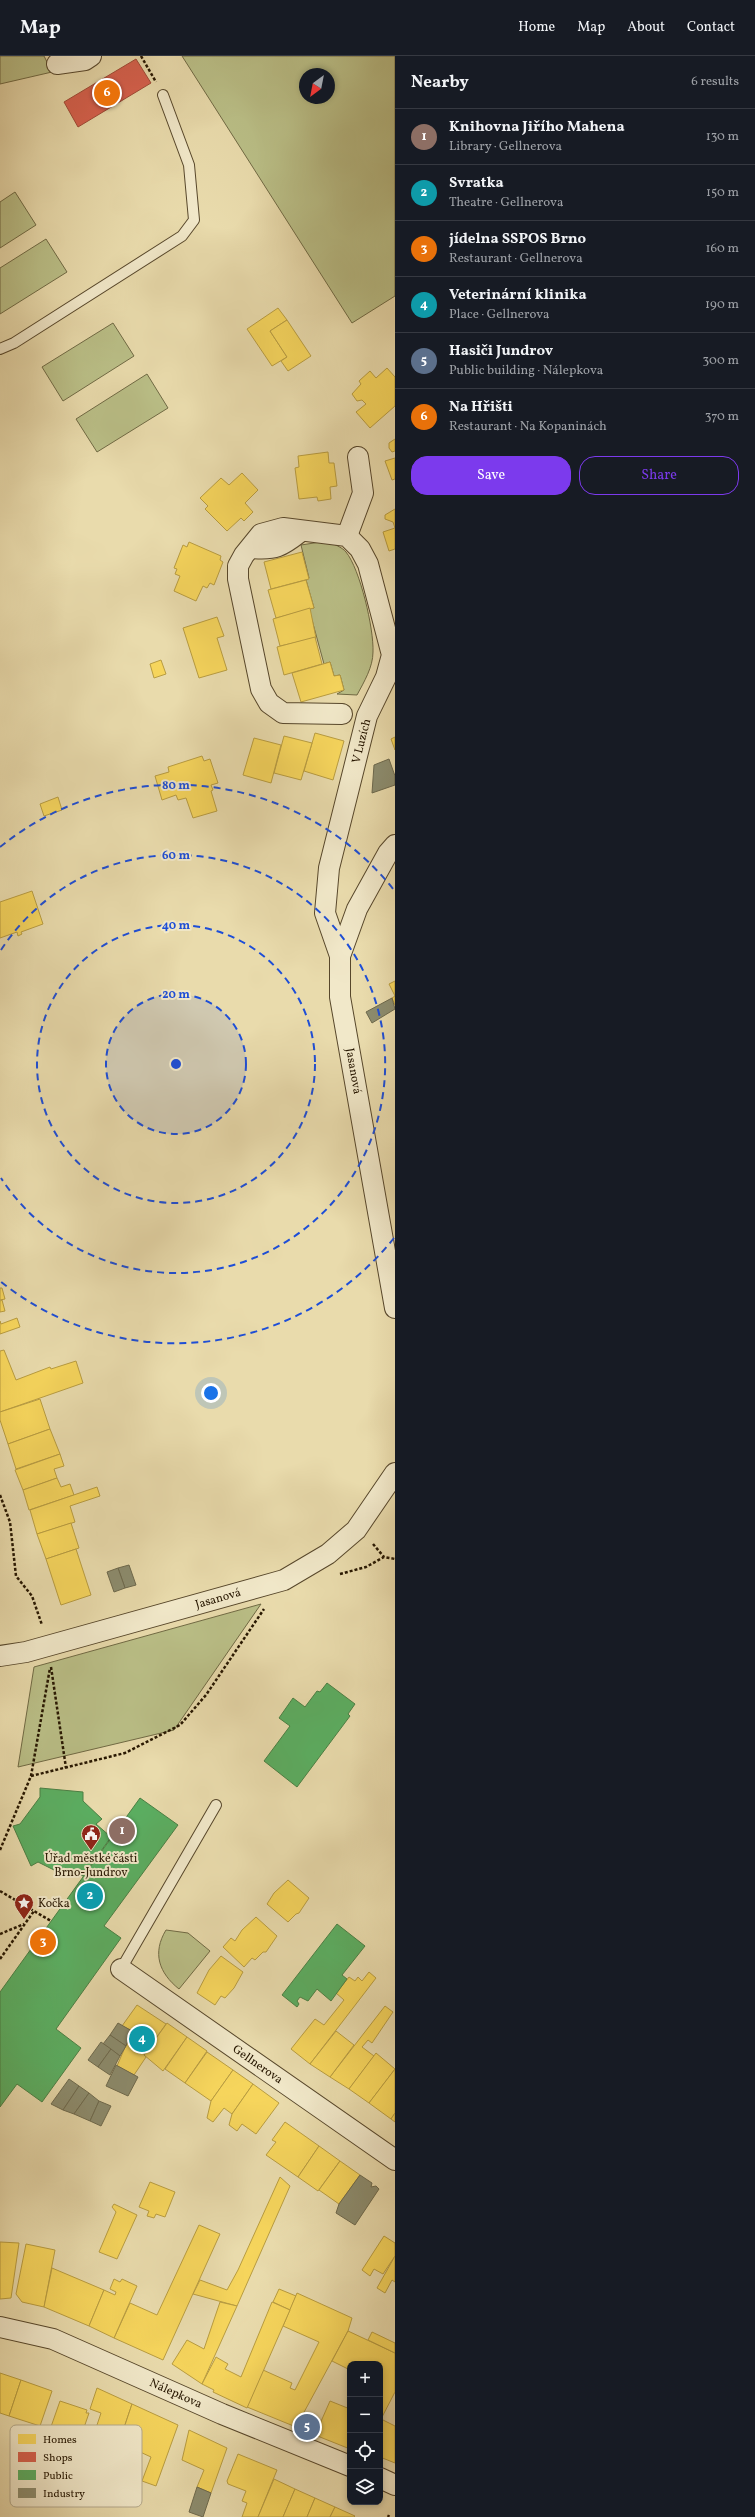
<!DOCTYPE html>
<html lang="en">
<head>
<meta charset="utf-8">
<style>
  :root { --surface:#171b24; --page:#20242c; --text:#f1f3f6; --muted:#9ea1a6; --line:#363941; --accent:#7c3aed }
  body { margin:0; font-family:Vollkorn,serif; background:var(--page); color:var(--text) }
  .controls { position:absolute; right:12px; bottom:12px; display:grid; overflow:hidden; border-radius:8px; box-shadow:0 2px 6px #0003 }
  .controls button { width:36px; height:36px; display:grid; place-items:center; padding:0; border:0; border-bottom:1px solid var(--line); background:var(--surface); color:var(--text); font:20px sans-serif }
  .compass { position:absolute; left:299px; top:12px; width:36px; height:36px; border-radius:50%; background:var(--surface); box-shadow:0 2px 6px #0003; rotate:212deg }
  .you { position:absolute; left:211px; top:1337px; width:14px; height:14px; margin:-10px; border:3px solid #fff; border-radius:50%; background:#1a73e8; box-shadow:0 0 0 6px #1a73e833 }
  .badge { display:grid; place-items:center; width:26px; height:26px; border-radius:50%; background:var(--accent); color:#fff; font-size:13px; font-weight:700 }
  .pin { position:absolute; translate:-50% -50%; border:2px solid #fff; box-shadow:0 1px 4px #0006 }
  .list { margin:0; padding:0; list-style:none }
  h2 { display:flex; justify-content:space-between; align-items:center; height:52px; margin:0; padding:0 16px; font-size:17px }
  h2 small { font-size:13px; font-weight:400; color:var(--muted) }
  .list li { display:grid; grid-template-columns:26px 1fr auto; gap:12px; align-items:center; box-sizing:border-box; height:56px; padding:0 16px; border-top:1px solid var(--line) }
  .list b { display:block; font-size:15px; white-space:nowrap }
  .list p { margin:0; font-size:13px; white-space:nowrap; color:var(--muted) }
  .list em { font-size:13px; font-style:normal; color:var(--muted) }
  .actions { display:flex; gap:8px; padding:12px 16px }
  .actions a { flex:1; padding:9px 0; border:1px solid var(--accent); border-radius:16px; text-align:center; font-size:14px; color:var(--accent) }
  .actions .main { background:var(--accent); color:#fff }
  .icon { flex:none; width:22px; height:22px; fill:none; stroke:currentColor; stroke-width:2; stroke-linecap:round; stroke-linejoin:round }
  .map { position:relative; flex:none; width:395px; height:2461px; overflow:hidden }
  header { display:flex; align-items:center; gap:24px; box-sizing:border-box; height:56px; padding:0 20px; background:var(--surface); border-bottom:1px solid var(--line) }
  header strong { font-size:19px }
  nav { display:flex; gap:22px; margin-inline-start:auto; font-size:14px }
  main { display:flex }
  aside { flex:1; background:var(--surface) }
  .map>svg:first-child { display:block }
</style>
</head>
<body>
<header>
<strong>Map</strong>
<nav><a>Home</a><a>Map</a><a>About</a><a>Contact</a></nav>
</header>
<main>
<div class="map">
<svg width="395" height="2461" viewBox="0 0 395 2461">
  <rect width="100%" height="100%" fill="#e9dbac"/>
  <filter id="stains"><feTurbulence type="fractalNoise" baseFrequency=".005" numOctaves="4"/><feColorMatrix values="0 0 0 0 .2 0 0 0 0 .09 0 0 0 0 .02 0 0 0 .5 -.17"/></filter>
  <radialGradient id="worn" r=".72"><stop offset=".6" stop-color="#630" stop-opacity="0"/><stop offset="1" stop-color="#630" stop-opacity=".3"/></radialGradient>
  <!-- green -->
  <g fill="#babf87" stroke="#706a44" fill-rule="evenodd">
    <polygon points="0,0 44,0 52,16 0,28"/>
    <path d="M182,0H395V240L352,267ZM305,18H329V42H305Z"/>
    <polygon points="15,136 36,169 0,192 0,146"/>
    <polygon points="46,183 67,216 0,258 0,212"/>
    <polygon points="113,267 134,300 63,345 42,311"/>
    <polygon points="147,318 168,352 97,396 76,363"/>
    <path d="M327,485C333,488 342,491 346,496C360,513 374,573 373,596C373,611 364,626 357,639L337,638L344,634L340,619L334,620L330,606L324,608L309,553L314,552L306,524L309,522L301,489Z"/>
    <polygon points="261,1548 174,1674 18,1711 34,1611"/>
    <path d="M166,1874L188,1877L210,1895L179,1933C159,1917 152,1897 166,1874Z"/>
  </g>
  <!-- homes -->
  <g fill="#f6d55c" stroke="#b89c40">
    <polygon points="278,252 287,264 270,275 287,301 272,310 247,273"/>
    <polygon points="287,264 311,300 288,315 281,305 287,301 270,275"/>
    <polygon points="387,312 395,321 395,350 370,372 356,356 366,348 362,344 357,345 352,338 361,328 359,325 370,315 376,322"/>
    <polygon points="395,383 395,395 392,396 389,392 389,387"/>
    <polygon points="328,396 329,407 334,407 337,430 330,431 331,443 318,445 317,441 299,443 295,412 299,411 298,400"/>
    <polygon points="395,402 395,423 392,424 385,405"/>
    <polygon points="242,417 258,434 245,447 253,456 244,465 241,462 227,475 205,453 208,450 200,442 221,422 229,429"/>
    <polygon points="395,453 395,493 389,495 383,476 395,472 393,466 385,463 385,459"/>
    <polygon points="189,486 221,500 220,504 223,506 214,529 210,527 207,532 203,530 196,545 174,535 180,520 175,518 177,513 174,512 183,489 187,491"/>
    <polygon points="302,496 309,523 271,533 264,506"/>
    <polygon points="306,524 314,552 276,562 268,534"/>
    <polygon points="310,552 316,582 280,590 273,563"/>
    <polygon points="217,561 224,580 217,582 227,614 199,622 183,572"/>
    <polygon points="315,581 322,608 284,619 277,591"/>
    <polygon points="161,604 166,618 154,622 150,608"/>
    <polygon points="330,606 334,620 340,619 344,634 301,646 292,617"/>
    <polygon points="315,677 344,685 333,724 304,715"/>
    <polygon points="284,680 312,687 301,724 274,717"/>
    <polygon points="395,681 395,694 391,683"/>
    <polygon points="254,682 281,689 271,727 243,719"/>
    <polygon points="202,700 204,705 210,703 218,727 211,729 213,734 211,735 217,755 193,762 186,742 178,744 176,739 162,744 155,720 169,716 168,711"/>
    <polygon points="58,741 62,754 44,760 40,748"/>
    <polygon points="32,835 43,868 21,876 22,878 18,880 17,876 0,882 0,846"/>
    <polygon points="395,925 395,949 392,942 395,940 389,928"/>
    <polygon points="0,1232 2,1232 5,1243 0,1244"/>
    <polygon points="2,1244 5,1255 0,1256 0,1245"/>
    <polygon points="17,1262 20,1271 0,1278 0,1265 1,1268"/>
    <polygon points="4,1294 16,1324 50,1311 51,1313 76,1305 83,1327 0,1356 0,1295"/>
    <polygon points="40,1343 50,1373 8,1388 0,1364 0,1356"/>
    <polygon points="50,1373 60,1398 16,1413 8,1388"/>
    <polygon points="60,1398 64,1410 54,1413 57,1422 23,1434 15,1414"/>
    <polygon points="57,1422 61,1431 70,1428 74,1439 29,1454 23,1434"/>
    <polygon points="97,1431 100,1440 70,1450 75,1466 37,1478 30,1454"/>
    <polygon points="71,1467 79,1492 46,1503 37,1478"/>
    <polygon points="76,1493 91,1539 61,1549 46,1503"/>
    <polygon points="288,1824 309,1842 299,1857 296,1858 288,1866 267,1848 274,1837"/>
    <polygon points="256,1861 277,1880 266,1896 263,1896 255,1904 252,1902 244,1911 223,1891 231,1882 235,1885 242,1874"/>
    <polygon points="221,1900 243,1916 234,1932 225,1942 221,1940 215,1949 197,1937 209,1914"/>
    <polygon points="369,1916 376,1922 310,2008 291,1993 315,1963 324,1969 344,1944 336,1937 349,1921 355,1925 358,1921 362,1925"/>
    <polygon points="137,1949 166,1968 144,1999 146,2001 134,2019 117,2010 132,1975 122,1970"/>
    <polygon points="385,1950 393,1956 372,1987 368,1984 362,1991 374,2000 349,2033 330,2021"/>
    <polygon points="167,1967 187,1981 163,2015 144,1999"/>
    <polygon points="336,1975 354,1989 330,2021 310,2008"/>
    <polygon points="187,1981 207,1995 185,2027 165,2013"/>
    <polygon points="207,1996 233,2014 211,2045 185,2027"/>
    <polygon points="376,1997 395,2013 369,2047 349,2033"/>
    <polygon points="395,2013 395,2057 391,2063 369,2047"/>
    <polygon points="233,2014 253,2028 232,2058 224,2052 213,2066 207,2062 211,2045"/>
    <polygon points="253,2028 279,2047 256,2078 242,2068 237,2075 229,2069 232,2058"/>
    <polygon points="395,2057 395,2066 391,2063"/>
    <polygon points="285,2066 319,2090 298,2121 266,2099 276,2086 272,2084"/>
    <polygon points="319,2090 340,2105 318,2135 298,2121"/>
    <polygon points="340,2105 360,2119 339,2148 319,2134"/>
    <polygon points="280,2121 290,2130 237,2250 193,2238 200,2224 227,2234 238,2214"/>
    <polygon points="150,2126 175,2136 165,2161 156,2158 154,2162 147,2160 149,2155 139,2151"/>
    <polygon points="114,2148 137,2159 117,2203 99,2196 116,2156 112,2151"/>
    <polygon points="199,2169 220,2178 163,2304 114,2282 130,2247 157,2259"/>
    <polygon points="384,2180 395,2187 395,2200 383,2218 374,2213 370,2220 362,2214"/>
    <polygon points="0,2186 19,2187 11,2242 0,2243"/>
    <polygon points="26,2188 55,2194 44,2251 22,2246 16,2238"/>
    <polygon points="395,2200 395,2226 392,2224 385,2237 377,2232"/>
    <polygon points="52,2212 104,2234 89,2270 44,2251"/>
    <polygon points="114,2223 120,2226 122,2223 137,2230 114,2282 89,2270 104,2234 115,2239 116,2236 110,2233"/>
    <polygon points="279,2233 296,2240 290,2254 273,2246"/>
    <polygon points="297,2237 352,2262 348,2275 296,2371 247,2351 263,2314 292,2327 290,2332 295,2334 319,2286 283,2270"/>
    <polygon points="220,2246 237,2250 202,2328 172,2308 187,2284 204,2293"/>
    <polygon points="272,2246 290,2254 247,2352 213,2336 214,2334 202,2328 216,2301 228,2308 225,2313 241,2321"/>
    <polygon points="348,2275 395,2297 395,2336 380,2365 380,2308 350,2308 350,2314 332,2305"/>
    <polygon points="372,2276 395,2287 395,2297 368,2284"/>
    <polygon points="0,2317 21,2324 9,2360 0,2357"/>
    <polygon points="21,2324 52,2335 40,2370 9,2360"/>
    <polygon points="97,2332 132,2348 98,2448 60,2438 69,2414 81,2417 101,2357 90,2353"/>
    <polygon points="60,2345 87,2354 86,2357 89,2357 76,2395 46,2385"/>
    <polygon points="330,2345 350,2353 350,2393 315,2379"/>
    <polygon points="132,2348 178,2369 156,2430 142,2425 151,2401 127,2390 131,2382 122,2378"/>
    <polygon points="381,2363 395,2370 395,2407 380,2401"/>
    <polygon points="189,2374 227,2392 211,2437 197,2431 204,2414 182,2404"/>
    <polygon points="238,2398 277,2414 258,2461 242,2461 247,2447 242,2445 246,2435 228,2428 227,2425"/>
    <polygon points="274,2423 295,2433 283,2461 258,2461"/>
    <polygon points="295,2433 315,2442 307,2461 283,2461"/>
    <polygon points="315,2442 335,2451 330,2461 307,2461"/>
    <polygon points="335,2451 355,2460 354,2461 330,2461"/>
  </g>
  <!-- shops -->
  <polygon fill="#d6604d" stroke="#a14a36" points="136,3 151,27 78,71 64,46"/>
  <!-- public -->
  <g fill="#5aae61" stroke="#4a8044">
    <polygon points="327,1627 355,1648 348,1658 350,1660 297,1731 264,1705 290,1670 279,1662 293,1642 305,1651 317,1635 320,1636"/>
    <polygon points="40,1732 83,1736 83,1745 102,1763 96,1768 111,1781 83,1820 65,1812 62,1818 38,1806 31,1810 13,1770 20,1768 40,1741"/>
    <polygon points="140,1742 178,1769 104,1870 121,1882 56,1973 81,1992 42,2046 17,2028 0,2051 0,1936"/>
    <polygon points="337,1868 365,1890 342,1919 347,1923 331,1945 317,1933 308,1945 300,1941 297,1945 299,1948 297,1951 282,1939"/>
  </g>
  <!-- industry -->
  <g fill="#8c8c6e" stroke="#6d694d">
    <polygon points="389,703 395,720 395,729 372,737 374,709"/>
    <polygon points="392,942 395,953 372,967 366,956"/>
    <polygon points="129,1509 136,1529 125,1532 118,1512"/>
    <polygon points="118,1512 125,1532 114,1536 107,1516"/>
    <polygon points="118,1967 132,1975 126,1990 110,1979"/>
    <polygon points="110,1979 126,1990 120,2000 103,1988"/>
    <polygon points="101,1986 111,1993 98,2011 88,2004"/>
    <polygon points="111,1993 120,2000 110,2019 98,2011"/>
    <polygon points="116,2009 138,2021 128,2040 106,2030"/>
    <polygon points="69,2023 79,2030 63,2054 51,2048"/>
    <polygon points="79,2030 89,2037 74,2058 63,2054"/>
    <polygon points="89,2037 99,2045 90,2065 74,2058"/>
    <polygon points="99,2045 111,2050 101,2070 90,2065"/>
    <polygon points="360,2119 372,2127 371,2131 376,2130 379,2133 355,2169 336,2157 339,2148"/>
    <polygon points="197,2431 211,2437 203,2461 189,2456"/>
  </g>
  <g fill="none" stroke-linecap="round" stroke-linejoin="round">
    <defs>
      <g id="service">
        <polyline points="0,293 14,287 182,180 194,164 189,109 163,39"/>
        <polyline points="121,1913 216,1749"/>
      </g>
      <g id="minor">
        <polyline points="57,8 85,4 91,0"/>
        <polyline points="347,480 363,437 358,401"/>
        <path d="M252,492C275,494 281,491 300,476"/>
        <polyline points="395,789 388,797 357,853 340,900 340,941 395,1252"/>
        <polyline points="340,900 325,857 329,812 367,660 386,621 392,599 368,508 360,493 347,480 283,472 261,478 244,499 238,510 238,523 261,633 269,647 283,657 342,658"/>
        <polyline points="0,1600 26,1596 284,1524 328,1498 356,1474 395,1417"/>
        <polyline points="121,1913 395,2104"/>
        <polyline points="0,2271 53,2283 222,2358 350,2410"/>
        <polyline points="380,2422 395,2429"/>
      </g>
    </defs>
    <!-- service casing -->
    <use href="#service" stroke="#57472b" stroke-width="12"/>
    <!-- minor casing -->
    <use href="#minor" stroke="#57472b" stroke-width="22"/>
    <!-- path -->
    <g stroke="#261600" stroke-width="2.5" stroke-dasharray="3 2" stroke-linecap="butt">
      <polyline points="141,0 156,26"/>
      <polyline points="0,1439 10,1466 16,1520 32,1540 42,1569"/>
      <polyline points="373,1488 384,1501"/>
      <polyline points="340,1518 366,1511 384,1501 395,1503"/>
      <polyline points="51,1611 66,1712"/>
      <polyline points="31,1720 125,1697 180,1669 206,1639 264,1553"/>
      <polyline points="0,1794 31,1720 50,1612"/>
      <polyline points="0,1835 51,1865"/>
      <polyline points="0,1878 24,1868"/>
      <polyline points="0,1903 34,1855"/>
      <polyline points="388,2461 389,2459"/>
    </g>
    <!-- service -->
    <use href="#service" stroke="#f1e8c9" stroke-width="10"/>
    <!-- minor -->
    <use href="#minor" stroke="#f1e8c9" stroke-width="20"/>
  </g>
  <!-- distance rings -->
  <circle cx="176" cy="1008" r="70" fill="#1d4ed8" fill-opacity=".12"/>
  <g fill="none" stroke="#1d4ed8" stroke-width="2" stroke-dasharray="7 5">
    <circle cx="176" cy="1008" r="70"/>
    <circle cx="176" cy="1008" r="139"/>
    <path d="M1 894A209 209 0 1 1 1 1122"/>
    <path d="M394 1182A279 279 0 0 1 0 1225M0 791A279 279 0 0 1 394 834"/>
  </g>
  <!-- icons -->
  <defs>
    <symbol id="civic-pin" viewBox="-11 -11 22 30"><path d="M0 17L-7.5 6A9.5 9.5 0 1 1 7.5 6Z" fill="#8f2418" stroke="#f1e8c9"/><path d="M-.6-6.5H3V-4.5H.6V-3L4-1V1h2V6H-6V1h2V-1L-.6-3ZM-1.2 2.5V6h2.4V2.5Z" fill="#fff"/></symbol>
    <symbol id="sight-pin" viewBox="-11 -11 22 30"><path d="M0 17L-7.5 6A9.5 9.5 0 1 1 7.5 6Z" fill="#8f2418" stroke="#f1e8c9"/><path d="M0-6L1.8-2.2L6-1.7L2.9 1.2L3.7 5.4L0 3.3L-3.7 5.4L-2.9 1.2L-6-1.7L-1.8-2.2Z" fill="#fff"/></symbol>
  </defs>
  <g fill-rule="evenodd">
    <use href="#civic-pin" x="80" y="1767" width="22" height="30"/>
    <use href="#sight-pin" x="13" y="1836" width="22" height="30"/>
  </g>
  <g text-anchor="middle" stroke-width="4" stroke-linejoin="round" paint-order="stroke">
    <!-- street labels -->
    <g font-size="12" fill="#261600" stroke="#f1e8c9">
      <text transform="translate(361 685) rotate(-76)" y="4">V Luzích</text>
      <text transform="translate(354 1015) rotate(80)" y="4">Jasanová</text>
      <text transform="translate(218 1542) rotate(-16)" y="4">Jasanová</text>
      <text transform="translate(258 2008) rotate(35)" y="4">Gellnerova</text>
      <text transform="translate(176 2337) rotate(24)" y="4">Nálepkova</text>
    </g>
    <!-- poi labels -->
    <g font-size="12" fill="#261600" stroke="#f1e8c9">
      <text x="91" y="1806">Úřad městké části<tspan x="91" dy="14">Brno-Jundrov</tspan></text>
      <text x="38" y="1851" text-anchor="start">Kočka</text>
    </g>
  </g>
  <!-- legend -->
  <rect x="10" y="2369" width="132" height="82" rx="6" fill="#f1e8c9" stroke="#b4a98d" stroke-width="1"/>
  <rect x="18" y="2378" width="18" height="10" fill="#f6d55c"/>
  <rect x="18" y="2396" width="18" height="10" fill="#d6604d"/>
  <rect x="18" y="2414" width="18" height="10" fill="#5aae61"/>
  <rect x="18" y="2432" width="18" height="10" fill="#8c8c6e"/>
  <g font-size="11" fill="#261600">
    <text x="43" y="2387">Homes</text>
    <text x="43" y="2405">Shops</text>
    <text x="43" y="2423">Public</text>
    <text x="43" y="2441">Industry</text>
  </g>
  <circle cx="176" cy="1008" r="6" fill="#1d4ed8" stroke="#f1e8c9" stroke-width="2"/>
  <g font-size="12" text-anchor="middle" font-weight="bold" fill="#1d4ed8" stroke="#f1e8c9" stroke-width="4" stroke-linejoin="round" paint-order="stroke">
    <text x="176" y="733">80 m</text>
    <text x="176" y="803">60 m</text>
    <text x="176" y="873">40 m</text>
    <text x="176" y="942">20 m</text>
  </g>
  <rect width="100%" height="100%" filter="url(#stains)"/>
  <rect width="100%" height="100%" fill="url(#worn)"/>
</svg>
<div class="controls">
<button>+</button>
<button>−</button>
<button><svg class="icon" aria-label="locate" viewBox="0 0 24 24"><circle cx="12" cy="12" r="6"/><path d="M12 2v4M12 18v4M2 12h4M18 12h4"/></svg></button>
<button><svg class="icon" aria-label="layers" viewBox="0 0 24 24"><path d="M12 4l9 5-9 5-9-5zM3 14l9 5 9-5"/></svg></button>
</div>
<svg class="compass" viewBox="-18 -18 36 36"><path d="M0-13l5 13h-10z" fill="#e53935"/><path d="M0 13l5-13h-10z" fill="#9ea1a6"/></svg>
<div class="you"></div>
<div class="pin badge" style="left:122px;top:1775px;background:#8d6e63">1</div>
<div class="pin badge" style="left:90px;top:1840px;background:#0f9aa8">2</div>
<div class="pin badge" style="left:43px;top:1886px;background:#e8710a">3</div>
<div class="pin badge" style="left:142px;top:1983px;background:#0f9aa8">4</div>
<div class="pin badge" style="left:307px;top:2371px;background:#5c6f8a">5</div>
<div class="pin badge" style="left:107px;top:37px;background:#e8710a">6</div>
</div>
<aside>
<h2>Nearby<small>6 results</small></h2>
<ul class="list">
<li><span class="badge" style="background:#8d6e63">1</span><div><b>Knihovna Jiřího Mahena</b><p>Library · Gellnerova</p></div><em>130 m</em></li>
<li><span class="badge" style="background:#0f9aa8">2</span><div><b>Svratka</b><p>Theatre · Gellnerova</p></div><em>150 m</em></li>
<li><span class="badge" style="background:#e8710a">3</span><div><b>jídelna SSPOS Brno</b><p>Restaurant · Gellnerova</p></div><em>160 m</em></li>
<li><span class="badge" style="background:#0f9aa8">4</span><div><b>Veterinární klinika</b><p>Place · Gellnerova</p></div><em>190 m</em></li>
<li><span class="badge" style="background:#5c6f8a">5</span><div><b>Hasiči Jundrov</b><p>Public building · Nálepkova</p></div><em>300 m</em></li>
<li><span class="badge" style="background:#e8710a">6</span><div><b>Na Hřišti</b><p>Restaurant · Na Kopaninách</p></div><em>370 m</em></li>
</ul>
<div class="actions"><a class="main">Save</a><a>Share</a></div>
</aside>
</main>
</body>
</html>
